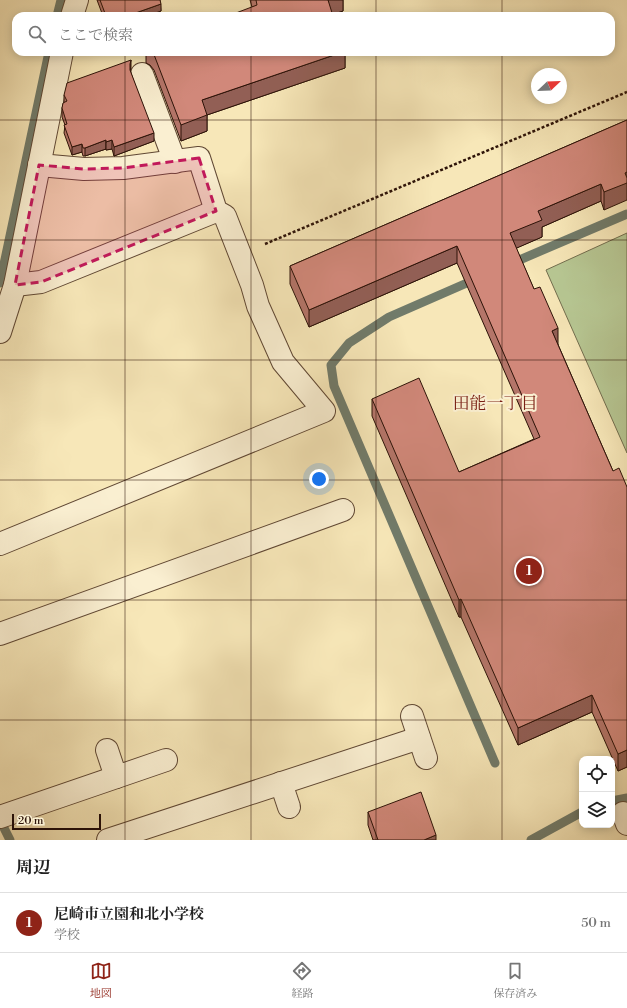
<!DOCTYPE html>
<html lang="ja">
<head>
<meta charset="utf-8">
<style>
  :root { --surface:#fff; --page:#f2f2f2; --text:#222; --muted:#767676; --line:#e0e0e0; --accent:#8f2418 }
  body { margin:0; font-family:"Libre Bodoni","Noto Serif JP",serif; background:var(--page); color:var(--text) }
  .controls { position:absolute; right:12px; bottom:12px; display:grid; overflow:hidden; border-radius:8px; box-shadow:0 2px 10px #0003 }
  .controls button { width:36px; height:36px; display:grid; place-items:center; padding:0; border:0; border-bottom:1px solid var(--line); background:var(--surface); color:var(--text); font:20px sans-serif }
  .compass { position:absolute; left:531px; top:68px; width:36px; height:36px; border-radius:50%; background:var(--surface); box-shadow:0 2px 10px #0003; rotate:67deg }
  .scale { position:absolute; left:12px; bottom:10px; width:89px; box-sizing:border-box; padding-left:4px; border:2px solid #2d1308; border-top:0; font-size:11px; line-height:14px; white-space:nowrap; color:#2d1308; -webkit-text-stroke:3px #faefd1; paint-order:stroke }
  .you { position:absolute; left:319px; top:479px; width:14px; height:14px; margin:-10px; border:3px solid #fff; border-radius:50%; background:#1a73e8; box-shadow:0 0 0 6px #1a73e833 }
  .badge { display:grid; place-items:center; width:26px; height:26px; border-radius:50%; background:var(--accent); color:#fff; font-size:13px; font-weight:700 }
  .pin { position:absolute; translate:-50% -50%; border:2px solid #fff; box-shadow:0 1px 4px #0006 }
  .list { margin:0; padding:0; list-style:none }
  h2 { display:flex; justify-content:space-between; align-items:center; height:52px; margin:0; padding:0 16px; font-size:17px }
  h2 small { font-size:13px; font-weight:400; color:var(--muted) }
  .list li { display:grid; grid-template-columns:26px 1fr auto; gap:12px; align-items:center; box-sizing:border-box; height:60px; padding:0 16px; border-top:1px solid var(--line) }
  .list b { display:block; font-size:15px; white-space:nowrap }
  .list p { margin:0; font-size:13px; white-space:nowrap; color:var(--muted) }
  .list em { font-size:13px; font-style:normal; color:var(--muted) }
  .icon { flex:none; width:22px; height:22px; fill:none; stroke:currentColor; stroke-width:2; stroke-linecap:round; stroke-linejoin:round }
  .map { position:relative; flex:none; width:627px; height:840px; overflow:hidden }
  .search { position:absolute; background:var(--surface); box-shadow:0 2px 10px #0003; left:12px; right:12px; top:12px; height:44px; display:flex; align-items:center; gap:10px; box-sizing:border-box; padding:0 14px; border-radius:12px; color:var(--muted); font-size:15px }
  .sheet { height:112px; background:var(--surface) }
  nav { display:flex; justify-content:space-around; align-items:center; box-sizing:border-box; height:56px; border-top:1px solid var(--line); background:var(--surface); font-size:11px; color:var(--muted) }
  nav a { display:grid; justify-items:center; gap:2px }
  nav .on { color:var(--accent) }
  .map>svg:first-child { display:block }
</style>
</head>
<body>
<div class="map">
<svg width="627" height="840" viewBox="0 0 627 840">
  <rect width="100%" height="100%" fill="#f7e7b8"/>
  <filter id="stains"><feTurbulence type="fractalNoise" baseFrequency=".005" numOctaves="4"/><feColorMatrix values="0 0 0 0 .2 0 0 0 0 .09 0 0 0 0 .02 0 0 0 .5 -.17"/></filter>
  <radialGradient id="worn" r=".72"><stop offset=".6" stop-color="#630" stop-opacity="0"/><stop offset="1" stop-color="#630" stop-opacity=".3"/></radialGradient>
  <!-- green -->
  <polygon fill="#b7c793" stroke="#726d4e" points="627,233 627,453 546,270"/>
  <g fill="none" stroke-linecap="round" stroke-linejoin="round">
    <!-- stream -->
    <g stroke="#717b6a" stroke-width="9">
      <polyline points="57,16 61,0"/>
      <polyline points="510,264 627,214"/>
      <polyline points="476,279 389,317 349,343 331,365 334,386 495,763"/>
      <polyline points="0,283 49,52"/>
      <polyline points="612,801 627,798"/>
      <polyline points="0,820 10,840"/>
      <polyline points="531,840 582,812"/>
    </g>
    <defs>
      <g id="minor">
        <polyline points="72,16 77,0"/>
        <polyline points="142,74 175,162"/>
        <polyline points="15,285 41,282 216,211"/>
        <polyline points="0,332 15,285 62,52"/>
        <polyline points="0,544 324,411 283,362 258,306 252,285 225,216 216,211 199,158 123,168 84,169 39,165"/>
        <polyline points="0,634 343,510"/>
        <polyline points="412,716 426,758"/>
        <polyline points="107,750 116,777"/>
        <polyline points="281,783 289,807"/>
        <polyline points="623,813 627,824"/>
        <polyline points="0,817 166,760"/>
        <polyline points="108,840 419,738"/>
      </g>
    </defs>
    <!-- minor casing -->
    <use href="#minor" stroke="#604834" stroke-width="24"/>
    <!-- path -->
    <polyline stroke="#2d1308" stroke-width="2.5" stroke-dasharray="3 2" stroke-linecap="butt" points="265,244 627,92"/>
    <!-- minor -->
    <use href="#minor" stroke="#faefd1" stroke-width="22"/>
  </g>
  <!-- wall -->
  <g fill="#b47569" stroke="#2d1308">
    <polygon points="97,0 160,0 161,11 147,16 103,16"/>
    <polygon points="250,0 343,0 343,11 333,14 252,7"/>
    <polygon points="146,52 345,52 345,68 207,115 207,131 181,141 154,70 150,65 146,63"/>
    <polygon points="131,68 130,70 154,141 114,156 112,149 106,150 106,149 85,156 83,156 82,152 72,155 64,133 65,125 62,117 62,108 64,102 64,95"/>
    <polygon points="627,120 604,210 601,201 542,227 542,237 516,248 613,471 627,487 627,767 618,771 592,712 518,745 461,617 459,617 372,416 372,399 459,472 534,439 457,263 309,327 290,284 290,266"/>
    <polygon points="368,812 436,840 373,840 368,825"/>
  </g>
  <!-- shaded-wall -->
  <g fill="#925f55" stroke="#2d1308">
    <polygon points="328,0 343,0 343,11 328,16"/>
    <polygon points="161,4 161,11 147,16 127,16"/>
    <polygon points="343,52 345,52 345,68 207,115 207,131 181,141 181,125 202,100"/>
    <polygon points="131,60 131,68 130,72 130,64"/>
    <polygon points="154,133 154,141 114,156 114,147"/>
    <polygon points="106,140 106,149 85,156 85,148"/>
    <polygon points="112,140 112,149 106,150 106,142"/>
    <polygon points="82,144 82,152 72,155 72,147"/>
    <polygon points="627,172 627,200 604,210 604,192 625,173"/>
    <polygon points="601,184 601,201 542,227 542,237 510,251 510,233 538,211"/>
    <polygon points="457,246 457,263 309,327 309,310"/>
    <polygon points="558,328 558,346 552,331"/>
    <polygon points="461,599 461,617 459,617 459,600"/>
    <polygon points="592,695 592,712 518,745 518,728"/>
    <polygon points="627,750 627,767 618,771 618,754"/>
    <polygon points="436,835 436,840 424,840"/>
  </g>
  <!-- building -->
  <g fill="#d1887a" stroke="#2d1308">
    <polygon points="100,0 160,0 161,4 127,16 106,16"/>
    <polygon points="256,0 328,0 333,16 228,16 257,5"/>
    <polygon points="153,52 343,52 202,100 207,115 181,125"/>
    <polygon points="131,60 130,64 130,70 154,133 114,147 112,140 106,142 106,140 85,148 83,148 82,144 72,147 64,125 67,124 62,108 63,103 67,101 64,95 67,83"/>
    <polygon points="627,120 627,172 625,173 627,178 627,183 604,192 601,184 538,211 542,220 510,233 534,289 540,287 558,328 552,331 613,471 619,468 627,487 627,750 618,754 592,695 518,728 461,599 459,600 372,399 419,378 459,472 540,437 457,246 309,310 290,266"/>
    <polygon points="421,792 436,835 424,840 378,840 368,812"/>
  </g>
  <!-- marked area -->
  <path fill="#c2185b" fill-opacity="0.2" stroke="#c2185b" stroke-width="3" stroke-dasharray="8 5" stroke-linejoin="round" d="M199,158L216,211L41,282L15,285L39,165L84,169L123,168Z"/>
  <!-- grid -->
  <path fill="none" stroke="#2d1308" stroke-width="1" stroke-opacity="0.55" d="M125,0V16M251,0V16M376,0V16M502,0V16M125,52V840M251,52V840M376,52V840M502,52V840M0,120H627M0,240H627M0,360H627M0,480H627M0,600H627M0,720H627"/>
  <g text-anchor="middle" stroke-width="4" stroke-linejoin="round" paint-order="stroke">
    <!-- neighbourhood labels -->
    <g font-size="17" fill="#7a1f14" stroke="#faefd1">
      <text x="495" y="409">田能一丁目</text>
    </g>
  </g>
  <rect width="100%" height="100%" filter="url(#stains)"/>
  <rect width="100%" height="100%" fill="url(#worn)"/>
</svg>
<div class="controls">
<button><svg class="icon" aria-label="locate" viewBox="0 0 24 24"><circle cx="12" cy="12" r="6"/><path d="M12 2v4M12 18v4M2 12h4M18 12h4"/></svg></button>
<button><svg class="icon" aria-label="layers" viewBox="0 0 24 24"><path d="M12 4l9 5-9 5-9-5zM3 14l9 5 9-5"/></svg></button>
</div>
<svg class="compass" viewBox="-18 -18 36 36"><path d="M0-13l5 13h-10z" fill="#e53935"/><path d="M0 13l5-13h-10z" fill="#767676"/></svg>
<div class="scale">20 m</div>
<div class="you"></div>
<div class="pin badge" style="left:529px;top:571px">1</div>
<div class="search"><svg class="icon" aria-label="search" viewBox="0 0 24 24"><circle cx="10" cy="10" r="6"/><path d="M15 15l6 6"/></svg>ここで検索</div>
</div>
<section class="sheet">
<h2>周辺<small></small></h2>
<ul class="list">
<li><span class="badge">1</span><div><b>尼崎市立園和北小学校</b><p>学校</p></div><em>50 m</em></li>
</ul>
</section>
<nav>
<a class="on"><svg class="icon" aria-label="map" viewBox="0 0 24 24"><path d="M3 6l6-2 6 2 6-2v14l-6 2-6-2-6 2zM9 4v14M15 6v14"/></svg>地図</a>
<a><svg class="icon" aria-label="directions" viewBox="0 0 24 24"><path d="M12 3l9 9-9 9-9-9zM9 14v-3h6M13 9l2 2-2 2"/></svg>経路</a>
<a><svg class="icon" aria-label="saved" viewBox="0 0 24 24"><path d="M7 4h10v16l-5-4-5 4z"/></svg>保存済み</a>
</nav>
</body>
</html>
